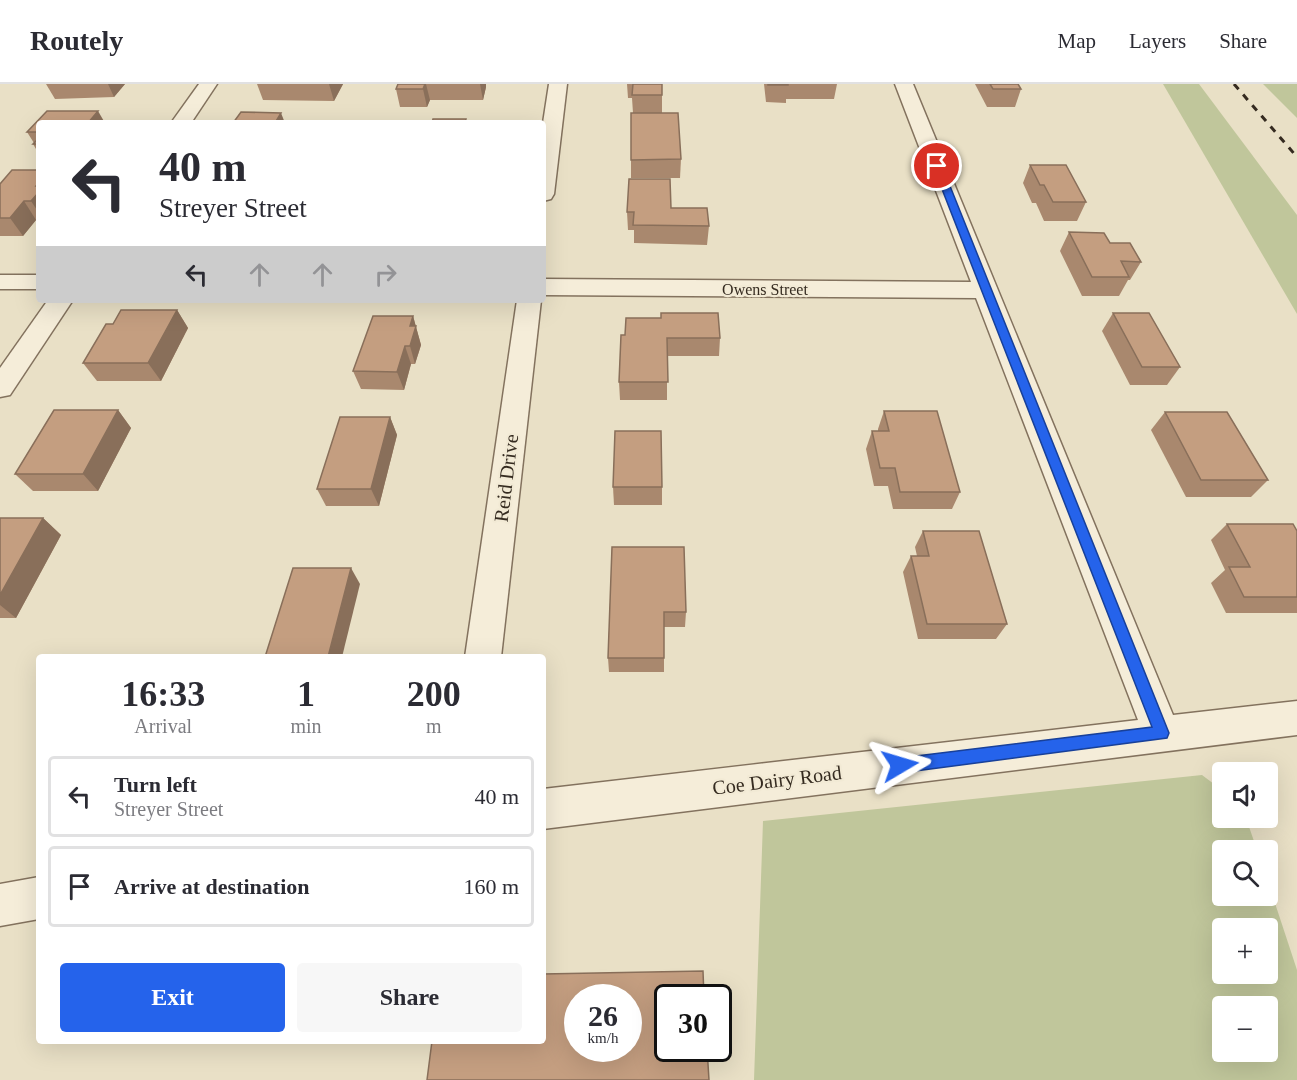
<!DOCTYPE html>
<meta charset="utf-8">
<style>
:root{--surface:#fff;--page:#f7f7f7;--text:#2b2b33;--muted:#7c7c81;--line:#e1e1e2;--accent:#2563eb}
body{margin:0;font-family:Georgia,serif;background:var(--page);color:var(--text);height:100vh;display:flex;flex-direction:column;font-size:22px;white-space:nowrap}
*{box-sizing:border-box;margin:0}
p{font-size:20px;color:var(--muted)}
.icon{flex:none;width:33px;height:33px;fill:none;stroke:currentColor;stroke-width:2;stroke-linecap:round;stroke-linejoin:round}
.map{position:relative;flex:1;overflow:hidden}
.drawer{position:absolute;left:36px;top:570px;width:510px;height:390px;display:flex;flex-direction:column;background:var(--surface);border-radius:6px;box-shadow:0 6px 24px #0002}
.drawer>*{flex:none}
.banner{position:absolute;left:36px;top:36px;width:510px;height:183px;border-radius:6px;box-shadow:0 6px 24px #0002;background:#fff;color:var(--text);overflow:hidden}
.fabs{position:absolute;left:1212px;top:678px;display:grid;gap:12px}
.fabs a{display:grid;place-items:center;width:66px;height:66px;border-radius:6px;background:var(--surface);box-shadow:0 6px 24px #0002;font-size:30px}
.speed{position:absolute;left:564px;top:900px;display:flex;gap:12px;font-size:30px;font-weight:700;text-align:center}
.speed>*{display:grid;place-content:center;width:78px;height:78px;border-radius:50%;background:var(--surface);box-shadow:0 6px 24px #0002;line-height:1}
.speed small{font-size:15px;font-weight:400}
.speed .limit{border:3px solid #111;border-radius:9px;background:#fff;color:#111}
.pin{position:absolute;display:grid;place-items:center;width:51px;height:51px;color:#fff;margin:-26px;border:3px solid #fff;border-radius:50%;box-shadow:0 2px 6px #0007}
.me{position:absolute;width:66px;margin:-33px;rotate:83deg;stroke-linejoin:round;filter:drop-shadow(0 0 4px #0008)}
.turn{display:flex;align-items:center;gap:21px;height:126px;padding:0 24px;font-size:27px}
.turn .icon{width:78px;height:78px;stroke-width:2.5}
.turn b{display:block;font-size:42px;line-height:51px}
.lanes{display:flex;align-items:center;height:57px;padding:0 24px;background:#0003;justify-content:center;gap:30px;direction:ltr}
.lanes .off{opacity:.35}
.eta{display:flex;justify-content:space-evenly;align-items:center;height:102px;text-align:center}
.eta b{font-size:36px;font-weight:700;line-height:42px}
.action{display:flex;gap:12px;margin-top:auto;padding:12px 24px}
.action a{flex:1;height:69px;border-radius:6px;background:var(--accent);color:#fff;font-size:24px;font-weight:700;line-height:69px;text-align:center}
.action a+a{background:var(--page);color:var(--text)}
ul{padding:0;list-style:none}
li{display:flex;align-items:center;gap:18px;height:81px;margin:0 12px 9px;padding:0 12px;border:3px solid var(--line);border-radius:6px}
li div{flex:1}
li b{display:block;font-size:22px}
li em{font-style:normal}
header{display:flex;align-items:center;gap:36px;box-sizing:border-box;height:84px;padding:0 30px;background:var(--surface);border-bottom:2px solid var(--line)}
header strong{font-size:28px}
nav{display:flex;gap:33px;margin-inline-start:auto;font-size:21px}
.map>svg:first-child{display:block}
</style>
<header>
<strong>Routely</strong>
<nav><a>Map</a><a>Layers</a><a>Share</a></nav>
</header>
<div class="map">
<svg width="1297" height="996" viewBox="0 0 1297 996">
<rect width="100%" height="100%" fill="#e9e0c6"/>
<!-- green -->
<g fill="#c0c69b" fill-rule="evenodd">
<path d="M 1163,0 L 1199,0 L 1297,131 L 1297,230 Z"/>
<path d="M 1263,0 L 1297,0 L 1297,34 Z"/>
<path d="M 1202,691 L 1222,706 L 1222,734 L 1246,734 L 1257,766 L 1222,766 L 1222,812 L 1268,812 L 1268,798 L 1297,886 L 1297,996 L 754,996 L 763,737 ZM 1222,844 L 1268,844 L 1268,890 L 1222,890 ZM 1222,922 L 1268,922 L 1268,968 L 1222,968 Z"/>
</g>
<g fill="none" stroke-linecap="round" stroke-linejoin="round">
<defs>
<g id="minor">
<path d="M 199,0 L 217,0 L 191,39 L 171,39 Z"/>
<path d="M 549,0 L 567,0 L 554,110 L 551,115 L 543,117 L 543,39 Z"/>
<path d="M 895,0 L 913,0 L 1173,631 L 1297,617 L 1297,651 L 543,745 L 543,705 L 1138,636 L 976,214 L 543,211 L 543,195 L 971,198 Z"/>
<rect x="0" y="191" width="39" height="14"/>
<path d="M 48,216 L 73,216 L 10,311 L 0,313 L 0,284 Z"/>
<path d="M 517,216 L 541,216 L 501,573 L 465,573 Z"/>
<path d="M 39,793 L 39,835 L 0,842 L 0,800 Z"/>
</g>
</defs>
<!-- minor casing -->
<use href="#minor" stroke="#83725e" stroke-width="3"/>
<!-- minor -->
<use href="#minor" fill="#f5edd9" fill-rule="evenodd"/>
<!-- rail -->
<path stroke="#352b20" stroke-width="3" stroke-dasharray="7 7" stroke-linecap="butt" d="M 1234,0 L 1297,73"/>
</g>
<!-- wall -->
<g fill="#a9886e">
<path d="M 46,0 L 125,0 L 114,13 L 55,15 Z"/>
<path d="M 257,0 L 343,0 L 334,17 L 263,16 Z"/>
<path d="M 398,0 L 486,0 L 486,3 L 483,16 L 430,16 L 427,23 L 400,23 L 396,5 Z"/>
<path d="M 627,0 L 662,0 L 662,29 L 633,29 L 632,14 L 628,14 Z"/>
<path d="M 764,0 L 837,0 L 834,15 L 786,15 L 786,19 L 766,18 Z"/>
<path d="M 975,0 L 1018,0 L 1021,5 L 1015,23 L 987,23 Z"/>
<path d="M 39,39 L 39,70 L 33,60 L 34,59 L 27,48 Z"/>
<path d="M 681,75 L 680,94 L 631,94 L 631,76 Z"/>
<path d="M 1030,81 L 1086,118 L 1077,137 L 1044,137 L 1036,119 L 1032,119 L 1023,99 Z"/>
<path d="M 39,86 L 39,136 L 36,136 L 23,152 L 0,152 L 0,100 Z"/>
<path d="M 671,124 L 709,142 L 707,161 L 634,159 L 634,146 L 628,146 L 627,128 Z"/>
<path d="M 1069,148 L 1110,159 L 1141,178 L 1130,196 L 1128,196 L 1119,212 L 1082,212 L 1060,167 Z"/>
<path d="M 177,226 L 188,244 L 161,297 L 97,297 L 83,279 L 113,240 Z"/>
<path d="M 1113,229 L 1180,283 L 1167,301 L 1130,301 L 1102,247 Z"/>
<path d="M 413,232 L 421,261 L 415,280 L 411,280 L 404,306 L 361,305 L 353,287 Z"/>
<path d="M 621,251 L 720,254 L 719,272 L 667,272 L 667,316 L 620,316 L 619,298 Z"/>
<path d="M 118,326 L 131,344 L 98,407 L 33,407 L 15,390 Z"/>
<path d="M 884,327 L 960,408 L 952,425 L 893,425 L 888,402 L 874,402 L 866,365 L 872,347 L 878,347 L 878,345 Z"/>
<path d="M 1165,328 L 1268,396 L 1251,413 L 1186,413 L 1151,346 Z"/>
<path d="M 390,333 L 397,351 L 379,422 L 326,422 L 317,405 Z"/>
<path d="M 613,403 L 662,403 L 662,421 L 614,421 Z"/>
<path d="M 0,434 L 43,434 L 61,451 L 16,534 L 0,534 Z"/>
<path d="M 1227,440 L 1297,447 L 1297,529 L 1226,529 L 1211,499 L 1225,486 L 1211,456 Z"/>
<path d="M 923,447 L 1007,540 L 996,555 L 918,555 L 903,488 L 911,472 L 917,472 L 915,463 Z"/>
<path d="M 612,463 L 686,528 L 685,543 L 664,543 L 664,588 L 609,588 L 608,574 Z"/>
</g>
<!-- shaded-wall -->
<g fill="#896f5a">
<path d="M 108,0 L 125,0 L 114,13 Z"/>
<path d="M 329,0 L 343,0 L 334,17 Z"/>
<path d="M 425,0 L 426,0 L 430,16 L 427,23 L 423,5 Z"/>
<path d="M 480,0 L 486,0 L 486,3 L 483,16 Z"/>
<path d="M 98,27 L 105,39 L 88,39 Z"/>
<path d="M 281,29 L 285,39 L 275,39 Z"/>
<path d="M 39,108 L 39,129 L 31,117 Z"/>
<path d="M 24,117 L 36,136 L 23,152 L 10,134 Z"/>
<path d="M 177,226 L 188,244 L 161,297 L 148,279 Z"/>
<path d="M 413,232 L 421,261 L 415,280 L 410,262 L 410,242 Z"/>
<path d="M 405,262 L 411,280 L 404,306 L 397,288 Z"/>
<path d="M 118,326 L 131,344 L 98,407 L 83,390 Z"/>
<path d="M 390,333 L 397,351 L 379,422 L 371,405 Z"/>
<path d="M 43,434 L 61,451 L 16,534 L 0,521 L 0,511 Z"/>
<path d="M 351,484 L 360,500 L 342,573 L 328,573 Z"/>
</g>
<!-- building -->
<g fill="#c49e80" stroke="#896f5a" stroke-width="1.5" fill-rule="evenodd">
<path d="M 398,0 L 425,0 L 423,5 L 396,5 Z"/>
<path d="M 633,0 L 662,0 L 662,11 L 632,11 Z"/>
<rect x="768" y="0" width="20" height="1"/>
<path d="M 990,0 L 1018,0 L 1021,5 L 993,5 Z"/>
<path d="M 47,27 L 98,27 L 88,39 L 39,39 L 39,48 L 27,48 Z"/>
<path d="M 241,28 L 281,29 L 275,39 L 233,39 Z"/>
<path d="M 631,29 L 678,29 L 681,75 L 631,76 Z"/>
<path d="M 433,35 L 466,35 L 465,39 L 432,39 Z"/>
<path d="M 39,54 L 39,60 L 33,60 Z"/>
<path d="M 1030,81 L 1066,81 L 1086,118 L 1053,118 L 1044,101 L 1040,101 Z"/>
<path d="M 12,86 L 39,86 L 39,98 L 36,102 L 39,102 L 39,108 L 31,117 L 24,117 L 10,134 L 0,134 L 0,100 Z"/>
<path d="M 629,95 L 670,95 L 671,124 L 707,124 L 709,142 L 633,141 L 634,128 L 627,128 Z"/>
<path d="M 1069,148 L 1104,149 L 1110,159 L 1130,159 L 1141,178 L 1121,177 L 1129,193 L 1092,193 Z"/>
<path d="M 121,226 L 177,226 L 148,279 L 83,279 L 106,240 L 113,240 Z"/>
<path d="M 661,229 L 718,229 L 720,254 L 667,254 L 668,298 L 619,298 L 621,251 L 625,251 L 626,234 L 661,234 Z"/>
<path d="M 1113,229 L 1149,229 L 1180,283 L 1142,283 Z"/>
<path d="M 373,232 L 413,232 L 410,242 L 416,242 L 410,262 L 405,262 L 397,288 L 353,287 Z"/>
<path d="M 54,326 L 118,326 L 83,390 L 15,390 Z"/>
<path d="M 884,327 L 937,327 L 960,408 L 900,408 L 895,384 L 880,384 L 872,347 L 889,347 Z"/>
<path d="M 1165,328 L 1227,328 L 1268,396 L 1201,396 Z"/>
<path d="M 340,333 L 390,333 L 371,405 L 317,405 Z"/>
<path d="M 615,347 L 661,347 L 662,403 L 613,403 Z"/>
<path d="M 0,434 L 43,434 L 0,511 Z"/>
<path d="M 1227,440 L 1293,440 L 1297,447 L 1297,513 L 1244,513 L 1229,483 L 1250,483 Z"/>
<path d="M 923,447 L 979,447 L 1007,540 L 927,540 L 911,472 L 929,472 Z"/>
<path d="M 612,463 L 684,463 L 686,528 L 664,528 L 664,574 L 608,574 Z"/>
<path d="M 293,484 L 351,484 L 328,573 L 265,573 Z"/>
<path d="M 703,887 L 704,914 L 668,914 L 668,964 L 707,964 L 709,996 L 427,996 L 432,957 L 543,957 L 543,890 ZM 578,914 L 628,914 L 628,964 L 578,964 Z"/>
</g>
<!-- route -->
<path fill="#2563eb" stroke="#184099" stroke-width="1.5" d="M 937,80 L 942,82 L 1169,649 L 1167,654 L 900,689 L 894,687 L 892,681 L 894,676 L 900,674 L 1152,643 L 933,82 Z"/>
<g text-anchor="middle" stroke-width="4.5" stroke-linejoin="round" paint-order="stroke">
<!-- far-street labels -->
<g font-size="16" fill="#352b20" stroke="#f2ead5">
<text x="765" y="211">Owens Street</text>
</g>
<!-- street labels -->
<g font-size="20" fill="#352b20" stroke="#f2ead5">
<text transform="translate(506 394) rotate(-83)" y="7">Reid Drive</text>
<text transform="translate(777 696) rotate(-7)" y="7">Coe Dairy Road</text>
</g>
</g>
</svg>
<div class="fabs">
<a><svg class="icon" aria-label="sound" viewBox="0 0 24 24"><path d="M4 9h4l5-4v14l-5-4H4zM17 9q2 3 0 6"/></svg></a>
<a><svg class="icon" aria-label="search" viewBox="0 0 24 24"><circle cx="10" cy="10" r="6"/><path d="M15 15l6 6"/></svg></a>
<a>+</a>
<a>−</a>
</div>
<div class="speed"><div>26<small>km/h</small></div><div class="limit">30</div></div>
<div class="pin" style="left:937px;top:82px;background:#d93025"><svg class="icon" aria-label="arrive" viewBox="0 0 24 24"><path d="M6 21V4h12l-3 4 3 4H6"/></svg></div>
<svg class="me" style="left:900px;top:681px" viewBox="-20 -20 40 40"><path d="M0-17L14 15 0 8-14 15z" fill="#2563eb" stroke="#fff" stroke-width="4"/></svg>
<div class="banner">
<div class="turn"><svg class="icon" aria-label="left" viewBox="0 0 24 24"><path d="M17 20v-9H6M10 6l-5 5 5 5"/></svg><div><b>40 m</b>Streyer Street</div></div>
<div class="lanes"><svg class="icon" aria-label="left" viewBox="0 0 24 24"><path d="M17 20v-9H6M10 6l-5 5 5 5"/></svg><svg class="icon off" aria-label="ahead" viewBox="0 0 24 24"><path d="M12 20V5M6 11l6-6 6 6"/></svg><svg class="icon off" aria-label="ahead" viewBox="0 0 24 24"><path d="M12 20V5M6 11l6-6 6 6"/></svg><svg class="icon off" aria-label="right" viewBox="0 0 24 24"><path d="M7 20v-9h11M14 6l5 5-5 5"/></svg></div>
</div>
<section class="drawer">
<div class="eta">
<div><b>16:33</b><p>Arrival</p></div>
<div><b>1</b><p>min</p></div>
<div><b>200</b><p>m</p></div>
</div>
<ul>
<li><svg class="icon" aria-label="left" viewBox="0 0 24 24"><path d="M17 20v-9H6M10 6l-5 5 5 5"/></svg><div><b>Turn left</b><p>Streyer Street</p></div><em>40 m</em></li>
<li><svg class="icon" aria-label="arrive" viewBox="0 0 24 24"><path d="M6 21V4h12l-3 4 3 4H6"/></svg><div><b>Arrive at destination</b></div><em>160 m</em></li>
</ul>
<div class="action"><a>Exit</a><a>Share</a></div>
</section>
</div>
